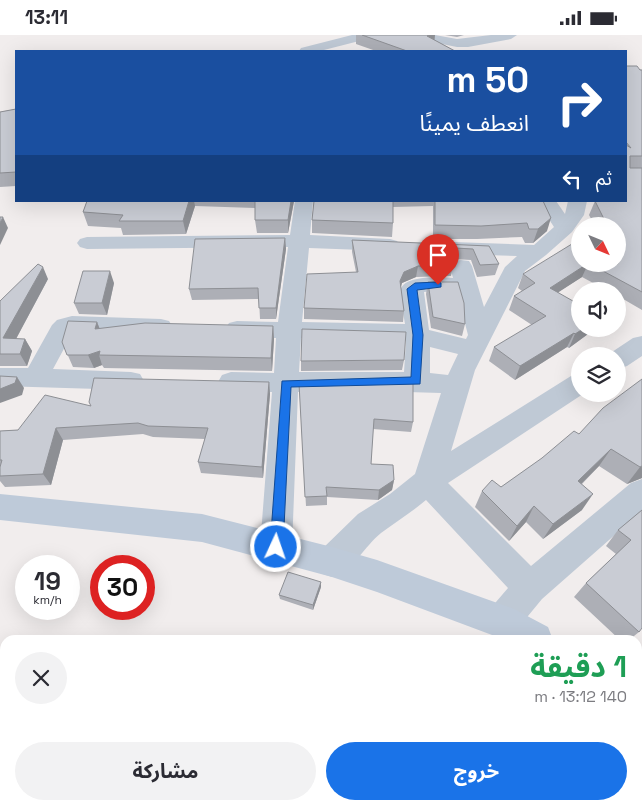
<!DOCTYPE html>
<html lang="ar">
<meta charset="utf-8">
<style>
:root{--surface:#fff;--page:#f2f2f3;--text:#2b2b33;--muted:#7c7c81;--accent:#1a73e8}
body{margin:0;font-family:"Space Grotesk","Noto Sans Arabic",sans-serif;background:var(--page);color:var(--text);direction:rtl;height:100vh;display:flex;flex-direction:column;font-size:19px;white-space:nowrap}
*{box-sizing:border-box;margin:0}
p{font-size:16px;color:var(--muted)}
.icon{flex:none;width:28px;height:28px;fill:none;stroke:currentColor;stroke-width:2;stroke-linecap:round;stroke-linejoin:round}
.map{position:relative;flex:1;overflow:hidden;direction:ltr}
.side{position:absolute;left:0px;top:600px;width:642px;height:175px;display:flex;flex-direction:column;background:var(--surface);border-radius:15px 15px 0 0;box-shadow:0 5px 20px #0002;direction:rtl}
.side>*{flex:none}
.top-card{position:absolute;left:15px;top:15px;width:612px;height:152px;border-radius:0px;box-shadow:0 5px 20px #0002;direction:rtl;background:#1a4fa0;color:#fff;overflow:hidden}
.needle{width:32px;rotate:133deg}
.controls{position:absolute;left:571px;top:182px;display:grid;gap:10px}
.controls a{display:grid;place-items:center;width:55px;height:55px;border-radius:50%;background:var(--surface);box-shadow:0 5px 20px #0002;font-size:25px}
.speed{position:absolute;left:15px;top:520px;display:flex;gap:10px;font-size:25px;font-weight:700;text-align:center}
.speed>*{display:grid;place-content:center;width:65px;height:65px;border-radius:50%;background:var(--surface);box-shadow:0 5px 20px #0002;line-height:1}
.speed small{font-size:12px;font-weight:400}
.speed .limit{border:8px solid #d22;background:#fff;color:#111}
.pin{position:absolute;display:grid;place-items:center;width:42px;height:42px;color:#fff;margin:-51px -21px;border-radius:50% 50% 50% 0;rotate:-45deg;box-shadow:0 0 5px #0007}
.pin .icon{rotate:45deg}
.me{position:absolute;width:55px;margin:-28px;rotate:3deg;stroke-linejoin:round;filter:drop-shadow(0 0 4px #0008)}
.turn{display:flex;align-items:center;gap:18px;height:105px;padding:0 15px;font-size:22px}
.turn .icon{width:65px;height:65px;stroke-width:2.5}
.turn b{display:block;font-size:35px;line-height:42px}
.then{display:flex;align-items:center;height:48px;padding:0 15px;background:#0003;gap:10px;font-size:19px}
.round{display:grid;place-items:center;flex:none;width:52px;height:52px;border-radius:26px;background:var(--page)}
.overview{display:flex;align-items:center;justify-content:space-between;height:85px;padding:0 15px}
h1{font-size:30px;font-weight:700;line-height:38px;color:#1e9e55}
.button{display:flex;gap:10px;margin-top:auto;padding:10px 15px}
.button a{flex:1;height:58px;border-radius:30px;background:var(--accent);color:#fff;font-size:20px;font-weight:700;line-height:58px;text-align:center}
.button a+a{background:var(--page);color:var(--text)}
.status{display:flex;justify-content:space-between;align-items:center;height:35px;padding:0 25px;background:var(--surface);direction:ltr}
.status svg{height:14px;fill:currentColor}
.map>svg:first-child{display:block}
</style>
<div class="status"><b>13:11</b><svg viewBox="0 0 49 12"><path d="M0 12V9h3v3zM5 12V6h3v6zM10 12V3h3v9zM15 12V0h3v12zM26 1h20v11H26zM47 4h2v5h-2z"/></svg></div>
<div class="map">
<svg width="642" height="775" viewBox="0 0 642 775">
<rect width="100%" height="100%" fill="#f1eded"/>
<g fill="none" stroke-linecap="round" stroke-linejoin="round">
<!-- street -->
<g fill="#bfc9d5" fill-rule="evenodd">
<path d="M 352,0 L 373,0 L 371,3 L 320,16 L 299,16 L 301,13 Z"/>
<path d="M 410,0 L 435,0 L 457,4 L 491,0 L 517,0 L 511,4 L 468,12 L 457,12 L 412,3 Z"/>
<path d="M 295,166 L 313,166 L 310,200 L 390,204 L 397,206 L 400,210 L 397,214 L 390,216 L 309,213 L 302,287 L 405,289 C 404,281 399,261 401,254 C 405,240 442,242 453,243 L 450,231 L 453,226 L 461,225 L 469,226 L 472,231 L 484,272 L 505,232 L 517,221 L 453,219 L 446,217 L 443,213 L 446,209 L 453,207 L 534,210 L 554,192 L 537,166 L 556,166 L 565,179 L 568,166 L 587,166 L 584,180 L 572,197 L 546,220 L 525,236 L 475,335 L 451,416 L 571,341 L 580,338 L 580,359 L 583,359 L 448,448 L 531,531 L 631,448 L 642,444 L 642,476 L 542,564 L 514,598 L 502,604 L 490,598 L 484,586 L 490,574 L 508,553 L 426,465 C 412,477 396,487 381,498 C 364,512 354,534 332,542 L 320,538 L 316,527 L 320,516 L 358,479 L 390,459 L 415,439 L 441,358 L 373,356 L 298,357 L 292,512 L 287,522 L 276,527 L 265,522 L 260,512 L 272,357 L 231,357 L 222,354 L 218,347 L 222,340 L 231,337 L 274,338 L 276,303 L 237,302 L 229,300 L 225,294 L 229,288 L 237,286 L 278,287 L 288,212 L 87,214 L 80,212 L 77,208 L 80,204 L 87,202 L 290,200 ZM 437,256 L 457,257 L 468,300 L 466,304 L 429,295 L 424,257 ZM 301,303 L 406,306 L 404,337 L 299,337 ZM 430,312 L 458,319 L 448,340 L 430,338 Z"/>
<path d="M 72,281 L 161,284 L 169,286 L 173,292 L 169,298 L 161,300 L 73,297 L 53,334 L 131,337 L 140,339 L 144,346 L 140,353 L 131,355 L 0,351 L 0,333 L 28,333 L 52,290 L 57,285 Z"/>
<path d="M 642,301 L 642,321 L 627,331 L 618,334 L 618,321 L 608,321 L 609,319 L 633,303 Z"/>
</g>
<!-- secondary -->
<g fill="#becad9" fill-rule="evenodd">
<path d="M 0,459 L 202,479 L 332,512 L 377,525 L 514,574 L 548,592 L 553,605 L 501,605 L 492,600 L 377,557 L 332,542 L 202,507 L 0,485 Z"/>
<path d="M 638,643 L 642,645 L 642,683 L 638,681 Z"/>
</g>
</g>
<!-- wall -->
<g fill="#adafb6">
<path d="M 356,0 L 435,0 L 434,5 L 455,16 L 376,16 L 356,9 Z"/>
<path d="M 445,0 L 464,0 L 457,2 Z"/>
<path d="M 626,31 L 642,35 L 642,275 L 618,261 L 618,256 L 608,256 L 582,242 L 558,257 L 579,276 L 580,294 L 590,294 L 588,299 L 569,313 L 567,312 L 515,345 L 489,326 L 494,312 L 532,290 L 509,275 L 514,261 L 522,256 L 518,253 L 523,239 L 580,229 L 618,229 L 618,191 L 595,191 L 589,180 L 595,166 L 626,166 Z"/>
<path d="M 16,74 L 16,151 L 0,152 L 0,77 Z"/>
<path d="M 87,166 L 294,166 L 288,198 L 257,198 L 255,185 L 255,173 L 195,171 L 186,199 L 123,200 L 121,193 L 88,191 L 83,177 Z"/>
<path d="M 314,166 L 543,166 L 547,196 L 533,208 L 525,208 L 522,202 L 477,204 L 433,204 L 433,171 L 393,172 L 393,188 L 392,202 L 312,198 L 312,185 Z"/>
<path d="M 285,203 L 286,214 L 276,284 L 260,284 L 259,264 L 192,265 L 189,254 Z"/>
<path d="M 352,205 L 489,211 L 499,229 L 495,240 L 477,242 L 471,225 L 453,224 L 452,226 L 453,230 L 451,241 L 416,242 L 402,248 L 401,252 L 404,276 L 403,287 L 304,284 L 304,273 L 356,237 L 352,217 Z"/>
<path d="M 48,244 L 16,304 L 25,304 L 32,316 L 27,331 L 0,331 L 0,266 Z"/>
<path d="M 428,247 L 465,289 L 462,301 L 431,293 L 426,259 Z"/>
<path d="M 114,248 L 107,280 L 79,279 L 74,268 Z"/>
<path d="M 97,287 L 100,294 L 273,291 L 274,304 L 272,336 L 104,333 L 102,330 L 94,333 L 73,332 L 62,307 Z"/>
<path d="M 404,325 L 402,335 L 301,336 L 301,326 Z"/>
<path d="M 642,344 L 642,443 L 627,449 L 599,431 L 582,449 L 582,475 L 543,504 L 526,487 L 509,506 L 475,472 L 482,456 L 501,452 L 579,399 Z"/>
<path d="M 269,347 L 270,359 L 263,443 L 201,438 L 198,427 L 205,404 L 153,402 L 143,399 L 63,405 L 51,450 L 5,452 L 0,446 L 0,396 L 18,395 L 91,371 Z"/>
<path d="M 299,348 L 413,387 L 411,397 L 373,394 L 371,429 L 394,445 L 392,455 L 378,465 L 327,462 L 327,470 L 306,471 Z"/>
<path d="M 642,475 L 639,597 L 629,605 L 620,605 L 574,562 L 586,548 L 616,519 L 606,511 L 618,495 Z"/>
<path d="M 321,552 L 313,575 L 280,564 L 279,560 Z"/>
</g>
<!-- shaded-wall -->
<g fill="#8d8f94">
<path d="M 429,0 L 435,0 L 434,9 L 427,1 Z"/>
<path d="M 189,166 L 194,166 L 195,171 L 186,199 L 183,186 Z"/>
<path d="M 291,166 L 294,166 L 288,198 L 288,185 Z"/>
<path d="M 3,182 L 8,193 L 0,210 L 0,188 Z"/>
<path d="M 551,183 L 547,196 L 533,208 L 538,194 Z"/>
<path d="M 285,203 L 286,214 L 276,284 L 276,273 Z"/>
<path d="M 455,213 L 453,224 L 449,230 L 450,220 Z"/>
<path d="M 587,229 L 588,229 L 582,242 L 545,266 L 550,253 Z"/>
<path d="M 418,231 L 416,242 L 402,248 L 399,257 L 400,246 L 404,237 Z"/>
<path d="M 43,232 L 48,244 L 10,315 L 3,303 Z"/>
<path d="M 110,236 L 114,248 L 107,280 L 102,268 Z"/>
<path d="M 97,287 L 102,300 L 95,294 Z"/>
<path d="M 273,291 L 274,304 L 272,336 L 271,323 Z"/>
<path d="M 583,294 L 590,294 L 588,299 L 569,313 L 575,299 Z"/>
<path d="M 574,298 L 567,312 L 515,345 L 520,331 Z"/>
<path d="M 25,304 L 32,316 L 27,331 L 20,319 Z"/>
<path d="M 100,316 L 99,320 L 102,330 L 94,333 L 88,320 Z"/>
<path d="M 17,342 L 24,353 L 22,360 L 0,368 L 0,354 Z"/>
<path d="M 269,347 L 270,359 L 263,443 L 262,432 Z"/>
<path d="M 56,393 L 63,405 L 51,450 L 43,439 Z"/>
<path d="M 611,414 L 599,431 L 568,462 L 578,446 Z"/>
<path d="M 642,431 L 642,443 L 627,449 L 640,432 Z"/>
<path d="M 394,445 L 392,455 L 378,465 L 379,455 Z"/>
<path d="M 593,459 L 582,475 L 543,504 L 553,489 Z"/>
<path d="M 534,471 L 526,487 L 509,506 L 517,491 Z"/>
<path d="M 321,547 L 321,552 L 313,575 L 313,570 Z"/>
</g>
<!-- building -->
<g fill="#c9ccd4" stroke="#8d8f94">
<path d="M 362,0 L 429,0 L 427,1 L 455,16 L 407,16 Z"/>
<path d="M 626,31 L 637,31 L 640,35 L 642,35 L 642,121 L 630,121 L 630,133 L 642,133 L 642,257 L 590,229 L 618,229 L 618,191 L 602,191 L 606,188 L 595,166 L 626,166 L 626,110 L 631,113 L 626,107 Z"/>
<path d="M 16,74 L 16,137 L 0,138 L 0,77 Z"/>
<path d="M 87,166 L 189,166 L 183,186 L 119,186 L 123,180 L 83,177 Z"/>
<path d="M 255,166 L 291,166 L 288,185 L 255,185 Z"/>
<path d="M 314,166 L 393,166 L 393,188 L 312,185 Z"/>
<path d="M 435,166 L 543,166 L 551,183 L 538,194 L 529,194 L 527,188 L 481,191 L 435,190 Z"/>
<path d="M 0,182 L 3,182 L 0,188 Z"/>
<path d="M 285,203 L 276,273 L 259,273 L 258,253 L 189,254 L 195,204 Z"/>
<path d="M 580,204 L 580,229 L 587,229 L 550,253 L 580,270 L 580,272 L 576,275 L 580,277 L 580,294 L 583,294 L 575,299 L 574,298 L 520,331 L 494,312 L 546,281 L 514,261 L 535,248 L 523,239 Z"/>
<path d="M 352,205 L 489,211 L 499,229 L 480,230 L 473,214 L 455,213 L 450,220 L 453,230 L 418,231 L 404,237 L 400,246 L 404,276 L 304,273 L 307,239 L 358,237 Z"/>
<path d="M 38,229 L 43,232 L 3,303 L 25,304 L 20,319 L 0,319 L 0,266 Z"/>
<path d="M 83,236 L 110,236 L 102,268 L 74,268 Z"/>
<path d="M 428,247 L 458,247 L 464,268 L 465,289 L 433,282 Z"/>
<path d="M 68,286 L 97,287 L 95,294 L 145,288 L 273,291 L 271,323 L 99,320 L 100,316 L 88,320 L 67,320 L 62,307 Z"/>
<path d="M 302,294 L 406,297 L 404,325 L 301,326 Z"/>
<path d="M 0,341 L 17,342 L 15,348 L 0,354 Z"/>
<path d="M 94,343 L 269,347 L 262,432 L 198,427 L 208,393 L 148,391 L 138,388 L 56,393 L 43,439 L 0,441 L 0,432 L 2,425 L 0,425 L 0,396 L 18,395 L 45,360 L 91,371 L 89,367 Z"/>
<path d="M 642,344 L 642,431 L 640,432 L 611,414 L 578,446 L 593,459 L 553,489 L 534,471 L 517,491 L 482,456 L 492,445 L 501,452 L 542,423 L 574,396 L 579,399 L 603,373 Z"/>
<path d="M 413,346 L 413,387 L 374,384 L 371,429 L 393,430 L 394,445 L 379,455 L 326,452 L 327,461 L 305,462 L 299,348 Z"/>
<path d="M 642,475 L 642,593 L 639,597 L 586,548 L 631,505 L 618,495 Z"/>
<path d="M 288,537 L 321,547 L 313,570 L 279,560 Z"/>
</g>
<!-- route -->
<path fill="#1a73e8" stroke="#114b97" d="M 438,247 L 441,248 L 441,252 L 417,255 L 423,300 L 420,349 L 291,352 L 283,512 L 281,517 L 276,518 L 272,517 L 270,512 L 282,346 L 411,342 L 413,300 L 407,254 L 415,248 Z"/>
</svg>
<div class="controls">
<a><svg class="needle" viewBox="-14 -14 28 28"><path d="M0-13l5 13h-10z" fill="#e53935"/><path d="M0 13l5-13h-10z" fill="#7c7c81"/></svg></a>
<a><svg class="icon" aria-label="sound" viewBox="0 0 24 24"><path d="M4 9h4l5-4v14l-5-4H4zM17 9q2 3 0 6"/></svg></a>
<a><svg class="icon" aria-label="layers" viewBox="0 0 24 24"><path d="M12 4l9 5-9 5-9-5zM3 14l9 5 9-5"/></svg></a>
</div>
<div class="speed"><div>19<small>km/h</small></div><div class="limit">30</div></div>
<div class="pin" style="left:438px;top:250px;background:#d93025"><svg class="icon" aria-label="arrive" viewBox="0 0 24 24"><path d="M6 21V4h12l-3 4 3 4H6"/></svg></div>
<svg class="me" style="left:276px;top:512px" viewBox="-20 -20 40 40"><circle r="17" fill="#1a73e8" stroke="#fff" stroke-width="3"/><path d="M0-11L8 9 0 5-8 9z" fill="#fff"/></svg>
<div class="top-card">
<div class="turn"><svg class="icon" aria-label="right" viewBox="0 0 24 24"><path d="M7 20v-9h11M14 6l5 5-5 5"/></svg><div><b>50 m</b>انعطف يمينًا</div></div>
<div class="then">ثم<svg class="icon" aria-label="left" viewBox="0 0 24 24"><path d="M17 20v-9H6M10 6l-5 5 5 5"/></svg></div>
</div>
<section class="side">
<div class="overview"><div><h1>1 دقيقة</h1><p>140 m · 13:12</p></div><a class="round"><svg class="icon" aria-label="close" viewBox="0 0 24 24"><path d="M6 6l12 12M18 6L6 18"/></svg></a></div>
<div class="button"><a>خروج</a><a>مشاركة</a></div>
</section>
</div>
